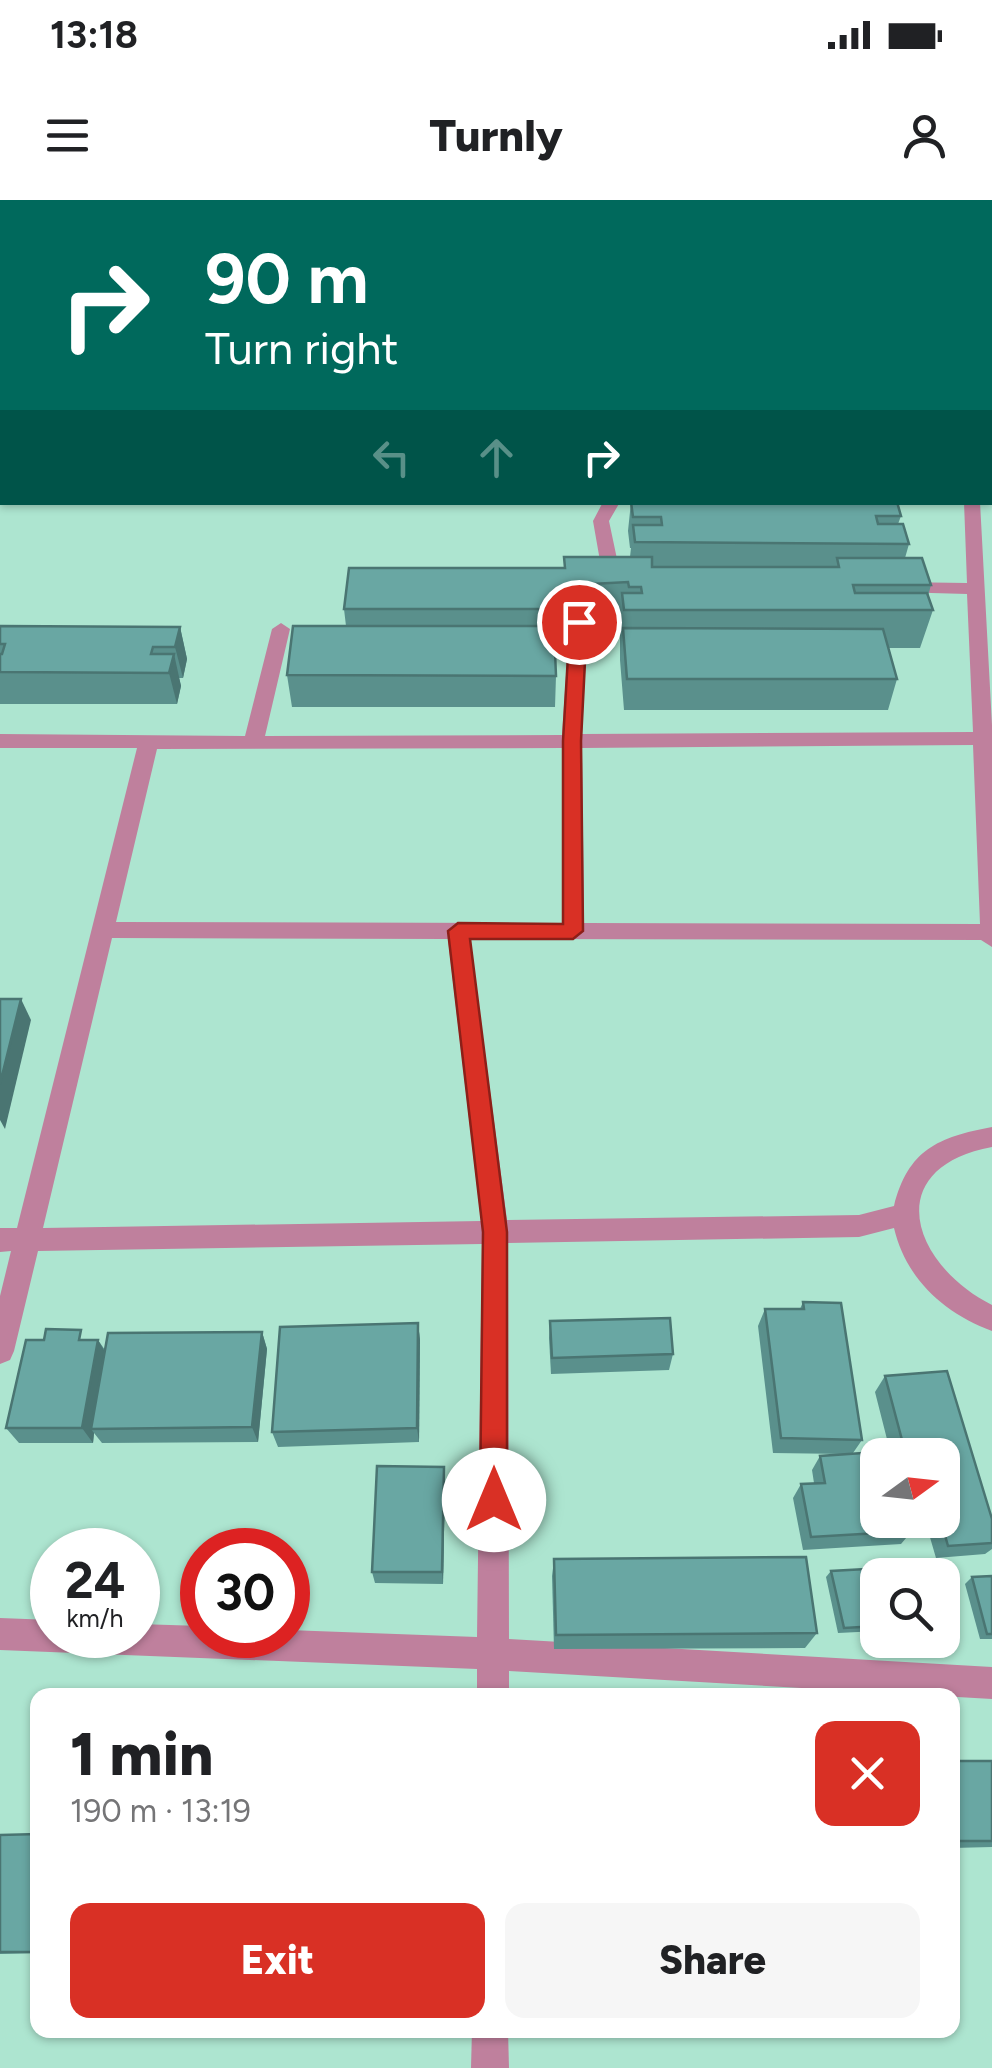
<!DOCTYPE html>
<meta charset="utf-8">
<style>
:root{--surface:#fff;--page:#f6f6f6;--text:#202124;--muted:#757577;--accent:#d93025}
body{margin:0;font-family:Figtree,sans-serif;background:var(--page);color:var(--text);height:100vh;display:flex;flex-direction:column;font-size:38px;white-space:nowrap}
*{box-sizing:border-box;margin:0}
p{font-size:32px;color:var(--muted)}
.icon{flex:none;width:55px;height:55px;fill:none;stroke:currentColor;stroke-width:2;stroke-linecap:round;stroke-linejoin:round}
.map{position:relative;flex:1;overflow:hidden}
.drawer{position:absolute;left:30px;top:1488px;width:930px;height:350px;display:flex;flex-direction:column;background:var(--surface);border-radius:20px;box-shadow:0 2px 8px #0004}
.drawer>*{flex:none}
.top-card{position:absolute;left:0px;top:0px;width:992px;height:305px;box-shadow:0 2px 8px #0004;background:#00695c;color:#fff;overflow:hidden}
.needle{width:65px;rotate:75deg}
.tools{position:absolute;left:860px;top:1238px;display:grid;gap:20px}
.tools a{display:grid;place-items:center;width:100px;height:100px;border-radius:20px;background:var(--surface);box-shadow:0 2px 8px #0004;font-size:50px}
.speed{position:absolute;left:30px;top:1328px;display:flex;gap:20px;font-size:50px;font-weight:700;text-align:center}
.speed>*{display:grid;place-content:center;width:130px;height:130px;border-radius:50%;background:var(--surface);box-shadow:0 2px 8px #0004;line-height:1}
.speed small{font-size:25px;font-weight:400}
.speed .limit{border:15px solid #d22;background:#fff;color:#111}
.pin{position:absolute;display:grid;place-items:center;width:85px;height:85px;color:#fff;margin:-42px;border:5px solid #fff;border-radius:50%;box-shadow:0 2px 10px #0007}
.me{position:absolute;width:110px;margin:-55px;rotate:0deg;stroke-linejoin:round;filter:drop-shadow(0 0 8px #0008)}
.turn{display:flex;align-items:center;gap:35px;height:210px;padding:0 40px;font-size:45px}
.turn .icon{width:130px;height:130px;stroke-width:2.5}
.turn b{display:block;font-size:70px;line-height:85px}
.lanes{display:flex;align-items:center;height:95px;padding:0 40px;background:#0003;justify-content:center;gap:50px;direction:ltr}
.lanes .off{opacity:.35}
.round{display:grid;place-items:center;flex:none;width:105px;height:105px;border-radius:20px;background:var(--page)}
.overview{display:flex;align-items:center;justify-content:space-between;height:170px;padding:0 40px}
h1{font-size:60px;font-weight:800;line-height:75px}
.action{display:flex;gap:20px;margin-top:auto;padding:20px 40px}
.action a{flex:1;height:115px;border-radius:20px;background:var(--accent);color:#fff;font-size:40px;font-weight:800;line-height:115px;text-align:center}
.action a+a{background:var(--page);color:var(--text)}
.status{display:flex;justify-content:space-between;align-items:center;height:70px;padding:0 50px;background:var(--surface);direction:ltr}
.status svg{height:28px;fill:currentColor}
header{display:flex;justify-content:space-between;align-items:center;height:130px;padding:0 40px;background:var(--surface);font-size:45px;font-weight:800}
.map>svg:first-child{display:block}
</style>
<div class="status"><b>13:18</b><svg viewBox="0 0 49 12"><path d="M0 12V9h3v3zM5 12V6h3v6zM10 12V3h3v9zM15 12V0h3v12zM26 1h20v11H26zM47 4h2v5h-2z"/></svg></div>
<header><svg class="icon" aria-label="menu" viewBox="0 0 24 24"><path d="M4 6h16M4 12h16M4 18h16"/></svg>Turnly<svg class="icon" aria-label="person" viewBox="0 0 24 24"><circle cx="12" cy="8" r="4"/><path d="M4 21q1-7 8-7t8 7"/></svg></header>
<div class="map">
<svg width="992" height="1868" viewBox="0 0 992 1868">
<rect width="100%" height="100%" fill="#ade5d0"/>
<g fill="none" stroke-linecap="round" stroke-linejoin="round">
<!-- street -->
<g fill="#bf809d" fill-rule="evenodd">
<path d="M 718,0 L 731,0 L 732,2 L 719,2 Z"/>
<path d="M 939,0 L 956,0 L 957,2 L 938,2 Z"/>
<rect x="990" y="73" width="2" height="8"/>
<rect x="990" y="193" width="2" height="10"/>
<path d="M 603,302 L 620,302 L 609,321 L 621,378 L 612,383 L 603,378 L 593,321 Z"/>
<path d="M 964,302 L 980,302 L 992,525 L 992,747 L 981,740 L 470,739 L 507,1020 L 859,1015 L 894,1006 C 908,950 938,937 992,927 L 992,947 C 880,968 911,1064 992,1105 L 992,1131 C 944,1113 906,1079 894,1028 L 859,1037 L 508,1043 L 509,1439 L 992,1467 L 992,1499 L 509,1471 L 509,1495 L 477,1495 L 477,1469 L 0,1450 L 0,1418 L 52,1420 L 52,1435 L 138,1435 L 138,1424 L 202,1426 L 202,1435 L 288,1435 L 288,1430 L 477,1437 L 482,1044 L 38,1051 L 14,1151 L 10,1160 L 0,1164 L 0,1096 L 11,1051 L 0,1052 L 0,1028 L 17,1028 L 137,548 L 0,548 L 0,534 L 245,536 L 272,429 L 281,423 L 290,429 L 265,536 L 562,535 L 570,415 L 579,410 L 588,415 L 582,534 L 973,532 L 967,394 L 896,392 L 887,387 L 896,382 L 967,383 ZM 973,545 L 980,724 L 584,723 L 582,548 ZM 562,548 L 562,723 L 116,722 L 157,549 ZM 112,738 L 448,739 L 481,1021 L 43,1028 Z"/>
<path d="M 472,1830 L 508,1830 L 509,1868 L 471,1868 Z"/>
</g>
</g>
<!-- wall -->
<g fill="#5a908c" fill-rule="evenodd">
<path d="M 26,0 L 248,0 L 248,2 L 27,2 Z"/>
<path d="M 631,302 L 900,302 L 898,307 L 901,316 L 898,324 L 909,344 L 905,358 L 931,385 L 928,396 L 933,410 L 920,448 L 889,448 L 897,479 L 888,510 L 624,510 L 620,460 L 620,421 L 592,423 L 590,447 L 555,447 L 556,476 L 555,507 L 292,507 L 287,475 L 346,426 L 344,409 L 564,368 L 564,357 L 630,357 L 631,348 L 630,348 L 628,331 Z"/>
<path d="M 0,426 L 180,427 L 187,459 L 183,478 L 179,478 L 181,486 L 177,504 L 0,504 Z"/>
<path d="M 803,1102 L 862,1240 L 853,1253 L 890,1251 L 875,1192 L 885,1176 L 992,1319 L 992,1349 L 985,1354 L 936,1358 L 929,1334 L 913,1335 L 912,1331 L 901,1344 L 803,1350 L 793,1298 L 801,1284 L 814,1283 L 812,1270 L 820,1256 L 844,1254 L 773,1253 L 758,1126 L 765,1109 L 800,1109 ZM 878,1255 L 942,1255 L 942,1320 L 878,1320 Z"/>
<path d="M 550,1121 L 673,1154 L 669,1170 L 551,1174 L 549,1138 Z"/>
<path d="M 418,1123 L 420,1140 L 419,1242 L 278,1247 L 272,1232 Z"/>
<path d="M 262,1132 L 267,1149 L 258,1242 L 102,1243 L 94,1233 L 93,1243 L 19,1243 L 6,1228 L 87,1140 L 98,1140 L 105,1150 Z"/>
<path d="M 444,1267 L 445,1281 L 443,1384 L 375,1383 L 372,1372 Z"/>
<path d="M 554,1360 L 817,1433 L 805,1448 L 554,1449 L 552,1376 Z"/>
<path d="M 831,1371 L 878,1375 L 878,1431 L 838,1433 L 826,1377 Z"/>
<path d="M 992,1376 L 992,1439 L 980,1439 L 965,1384 L 972,1377 Z"/>
<path d="M 952,1561 L 992,1561 L 992,1647 L 952,1648 Z"/>
<path d="M 38,1634 L 38,1753 L 0,1754 L 0,1635 Z"/>
</g>
<!-- shaded-wall -->
<g fill="#4a7572">
<path d="M 209,0 L 248,0 L 248,2 L 197,2 Z"/>
<path d="M 180,427 L 187,459 L 183,478 L 175,447 Z"/>
<path d="M 174,454 L 181,486 L 177,504 L 169,473 Z"/>
<path d="M 21,799 L 31,820 L 5,929 L 0,920 L 0,884 Z"/>
<path d="M 418,1123 L 420,1140 L 419,1242 L 417,1228 Z"/>
<path d="M 262,1132 L 267,1149 L 258,1242 L 252,1227 Z"/>
<path d="M 98,1140 L 108,1157 L 91,1229 L 94,1233 L 93,1243 L 82,1228 Z"/>
<path d="M 444,1267 L 445,1281 L 443,1384 L 442,1372 Z"/>
</g>
<!-- building -->
<g fill="#69a7a3" stroke="#4a7572" stroke-width="2.5">
<path d="M 43,0 L 209,0 L 197,2 L 45,2 Z"/>
<path d="M 631,302 L 897,302 L 901,316 L 876,316 L 878,324 L 903,324 L 909,344 L 635,342 L 633,325 L 662,325 L 661,317 L 633,317 Z"/>
<path d="M 564,357 L 652,357 L 652,367 L 839,367 L 837,358 L 922,358 L 931,385 L 853,385 L 855,393 L 927,393 L 933,410 L 624,410 L 622,393 L 642,393 L 641,387 L 629,387 L 628,382 L 573,385 L 574,393 L 592,393 L 593,409 L 344,409 L 349,368 L 565,368 Z"/>
<path d="M 0,426 L 180,427 L 175,447 L 153,447 L 151,454 L 174,454 L 169,473 L 0,472 L 0,454 L 2,454 L 5,444 L 0,444 Z"/>
<path d="M 293,426 L 554,426 L 556,476 L 287,475 Z"/>
<path d="M 623,428 L 883,429 L 897,479 L 627,479 Z"/>
<path d="M 0,799 L 21,799 L 0,884 Z"/>
<path d="M 803,1102 L 841,1103 L 862,1240 L 781,1238 L 765,1109 L 804,1109 Z"/>
<path d="M 670,1118 L 673,1154 L 552,1158 L 550,1121 Z"/>
<path d="M 418,1123 L 417,1228 L 272,1232 L 280,1127 Z"/>
<path d="M 46,1129 L 81,1130 L 79,1140 L 98,1140 L 82,1228 L 6,1228 L 26,1140 L 44,1140 Z"/>
<path d="M 262,1132 L 252,1227 L 91,1229 L 108,1133 Z"/>
<path d="M 947,1171 L 992,1319 L 992,1343 L 948,1346 L 941,1321 L 924,1322 L 924,1320 L 942,1320 L 942,1255 L 906,1255 L 885,1176 Z"/>
<path d="M 892,1251 L 893,1255 L 878,1255 L 878,1320 L 909,1320 L 912,1331 L 811,1337 L 801,1284 L 825,1283 L 820,1256 Z"/>
<path d="M 377,1266 L 444,1267 L 442,1372 L 372,1372 Z"/>
<path d="M 806,1357 L 817,1433 L 556,1435 L 554,1359 Z"/>
<path d="M 884,1368 L 886,1375 L 878,1375 L 878,1426 L 844,1428 L 831,1371 Z"/>
<path d="M 992,1376 L 992,1434 L 987,1434 L 972,1377 Z"/>
<rect x="952" y="1561" width="40" height="80"/>
<path d="M 38,1634 L 38,1752 L 0,1752 L 0,1635 Z"/>
</g>
<!-- route -->
<path fill="#d93025" stroke="#8d1f18" stroke-width="2.5" d="M 579,417 L 587,422 L 581,541 L 583,731 L 573,739 L 470,739 L 507,1032 L 507,1300 L 503,1310 L 494,1314 L 484,1310 L 480,1300 L 483,1032 L 448,731 L 458,723 L 563,724 L 563,541 L 570,422 Z"/>
</svg>
<div class="tools">
<a><svg class="needle" viewBox="-14 -14 28 28"><path d="M0-13l5 13h-10z" fill="#e53935"/><path d="M0 13l5-13h-10z" fill="#757577"/></svg></a>
<a><svg class="icon" aria-label="search" viewBox="0 0 24 24"><circle cx="10" cy="10" r="6"/><path d="M15 15l6 6"/></svg></a>
</div>
<div class="speed"><div>24<small>km/h</small></div><div class="limit">30</div></div>
<div class="pin" style="left:579px;top:422px;background:#d93025"><svg class="icon" aria-label="arrive" viewBox="0 0 24 24"><path d="M6 21V4h12l-3 4 3 4H6"/></svg></div>
<svg class="me" style="left:494px;top:1300px" viewBox="-20 -20 40 40"><circle r="19" fill="#fff"/><path d="M0-13L10 11 0 6-10 11z" fill="#d93025"/></svg>
<div class="top-card">
<div class="turn"><svg class="icon" aria-label="right" viewBox="0 0 24 24"><path d="M7 20v-9h11M14 6l5 5-5 5"/></svg><div><b>90 m</b>Turn right</div></div>
<div class="lanes"><svg class="icon off" aria-label="left" viewBox="0 0 24 24"><path d="M17 20v-9H6M10 6l-5 5 5 5"/></svg><svg class="icon off" aria-label="ahead" viewBox="0 0 24 24"><path d="M12 20V5M6 11l6-6 6 6"/></svg><svg class="icon" aria-label="right" viewBox="0 0 24 24"><path d="M7 20v-9h11M14 6l5 5-5 5"/></svg></div>
</div>
<section class="drawer">
<div class="overview"><div><h1>1 min</h1><p>190 m · 13:19</p></div><a class="round" style="background:#d93025;color:#fff"><svg class="icon" aria-label="close" viewBox="0 0 24 24"><path d="M6 6l12 12M18 6L6 18"/></svg></a></div>
<div class="action"><a>Exit</a><a>Share</a></div>
</section>
</div>
